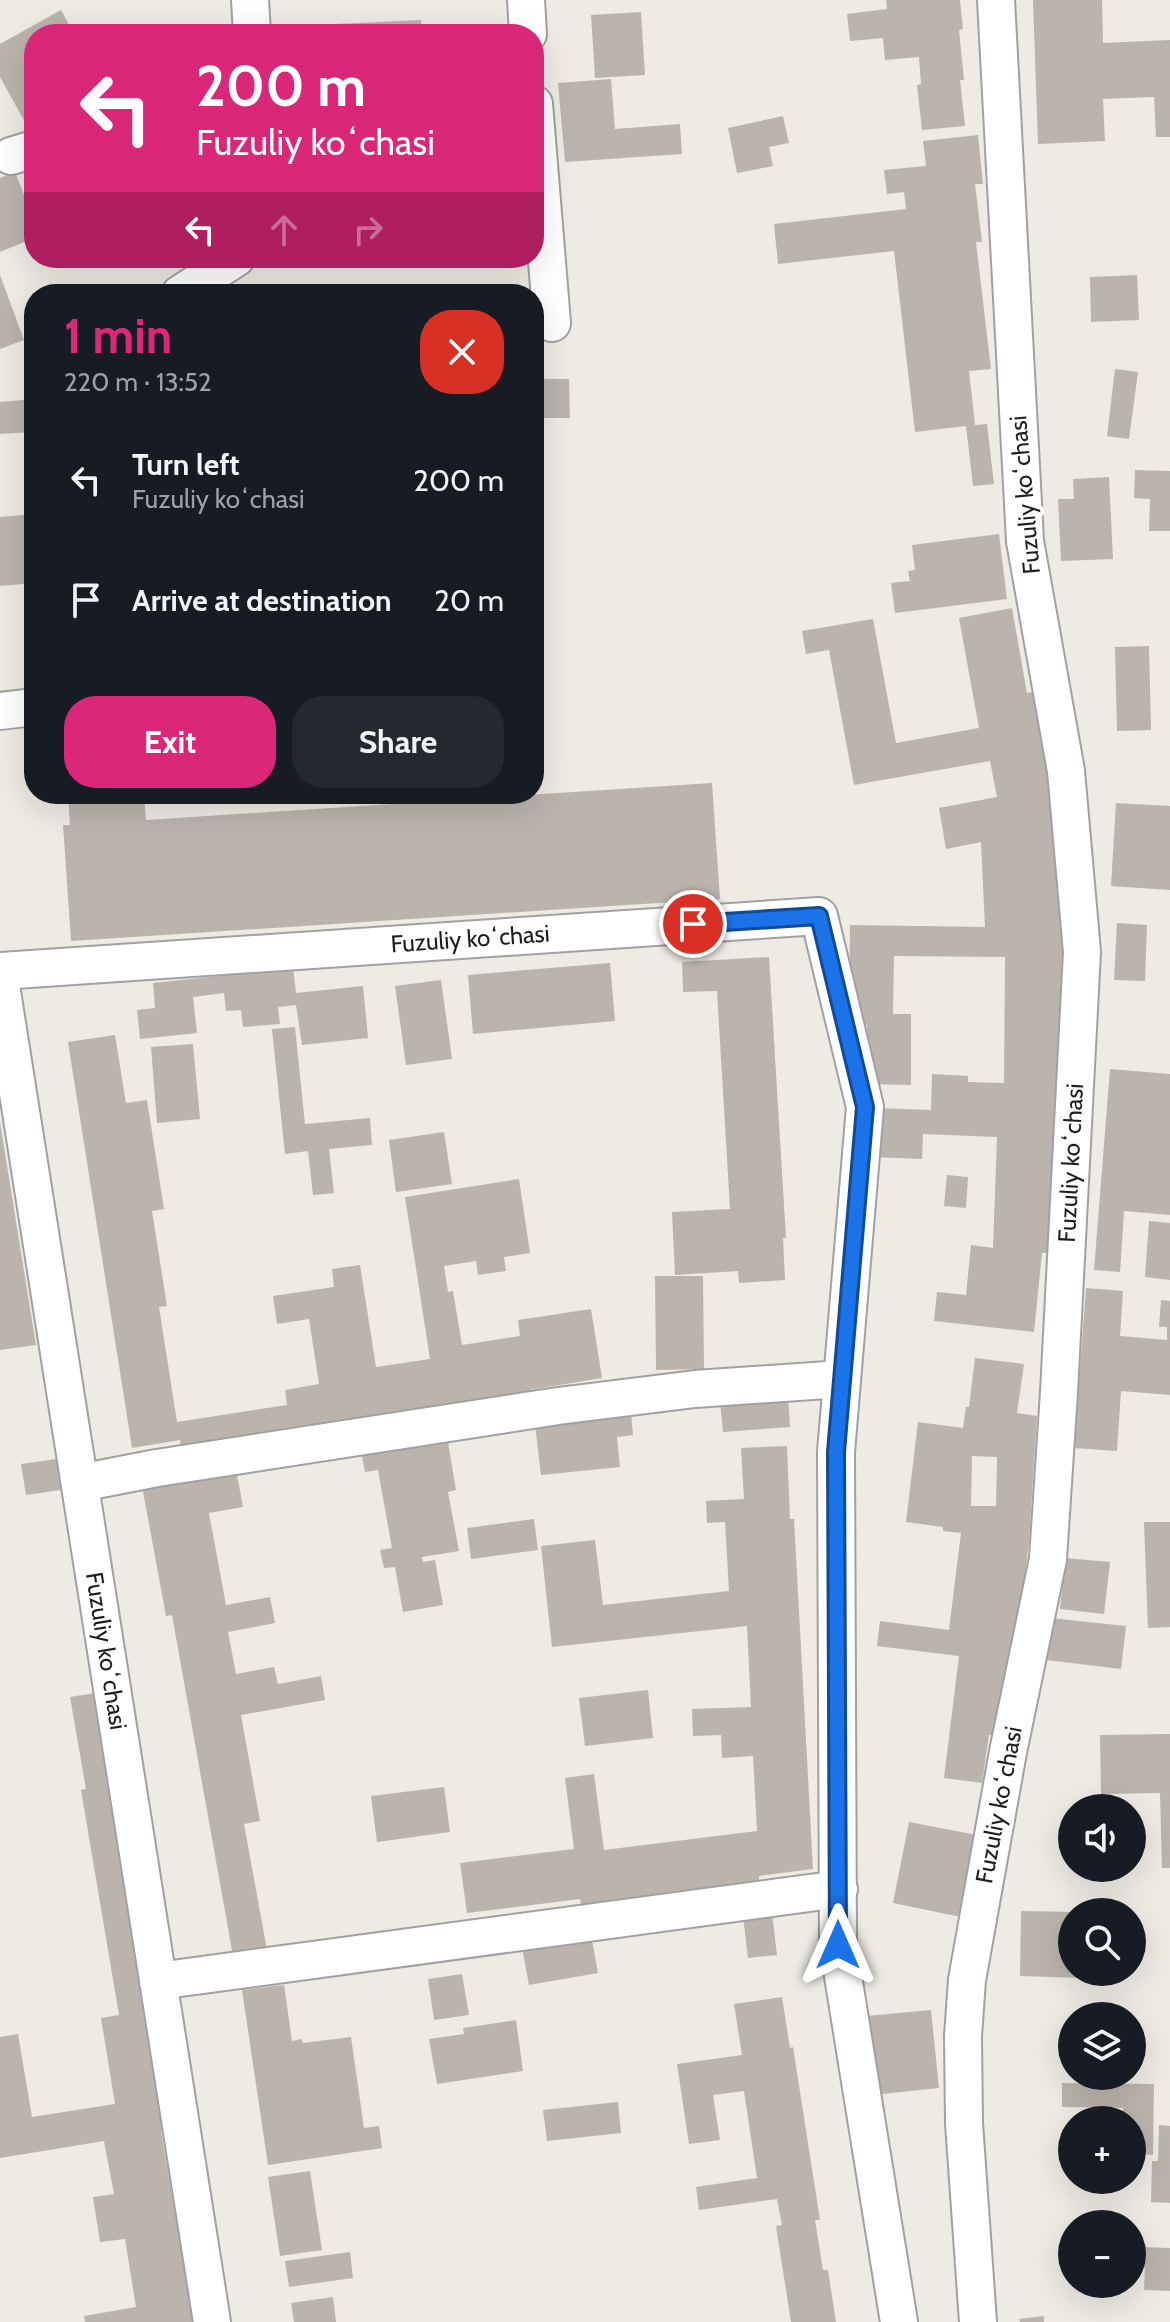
<!DOCTYPE html>
<meta charset="utf-8">
<style>
:root{--surface:#171b24;--page:#242831;--text:#f1f3f6;--muted:#9ea1a6;--accent:#db2777}
body{margin:0;font-family:Cabin,sans-serif;background:var(--page);color:var(--text);height:100vh;display:flex;flex-direction:column;font-size:30px;white-space:nowrap}
*{box-sizing:border-box;margin:0}
p{font-size:26px;color:var(--muted)}
.icon{flex:none;width:44px;height:44px;fill:none;stroke:currentColor;stroke-width:2;stroke-linecap:round;stroke-linejoin:round}
.map{position:relative;flex:1;overflow:hidden}
.drawer{position:absolute;left:24px;top:284px;width:520px;height:520px;display:flex;flex-direction:column;background:var(--surface);border-radius:32px;box-shadow:0 8px 32px #0002}
.drawer>*{flex:none}
.top-card{position:absolute;left:24px;top:24px;width:520px;height:244px;border-radius:32px;box-shadow:0 8px 32px #0002;background:#db2777;color:#fff;overflow:hidden}
.controls{position:absolute;left:1058px;top:1794px;display:grid;gap:16px}
.controls a{display:grid;place-items:center;width:88px;height:88px;border-radius:50%;background:var(--surface);box-shadow:0 8px 32px #0002;font-size:40px}
.pin{position:absolute;display:grid;place-items:center;width:68px;height:68px;color:#fff;margin:-34px;border:4px solid #fff;border-radius:50%;box-shadow:0 2px 8px #0007}
.me{position:absolute;width:88px;margin:-44px;rotate:0deg;stroke-linejoin:round;filter:drop-shadow(0 0 6px #0008)}
.turn{display:flex;align-items:center;gap:28px;height:168px;padding:0 40px;font-size:36px}
.turn .icon{width:104px;height:104px;stroke-width:2.5}
.turn b{display:block;font-size:56px;line-height:68px}
.lanes{display:flex;align-items:center;height:76px;padding:0 40px;background:#0003;justify-content:center;gap:40px;direction:ltr}
.lanes .off{opacity:.35}
.round{display:grid;place-items:center;flex:none;width:84px;height:84px;border-radius:32px;background:var(--page)}
.head{display:flex;align-items:center;justify-content:space-between;height:136px;padding:0 40px}
h1{font-size:48px;font-weight:700;line-height:60px;color:var(--accent)}
.button{display:flex;gap:16px;margin-top:auto;padding:16px 40px}
.button a{flex:1;height:92px;border-radius:32px;background:var(--accent);color:#fff;font-size:32px;font-weight:700;line-height:92px;text-align:center}
.button a+a{background:var(--page);color:var(--text)}
ul{padding:0;list-style:none}
li{display:flex;align-items:center;gap:24px;height:120px;padding:0 40px}
li div{flex:1}
li b{display:block;font-size:30px}
li em{font-style:normal}
.map>svg:first-child{display:block}
</style>
<div class="map">
<svg width="1170" height="2322" viewBox="0 0 1170 2322">
<rect width="100%" height="100%" fill="#edebe3"/>
<!-- building -->
<g fill="#bab4ad" fill-rule="evenodd">
<path d="M 886,0 L 960,0 L 963,29 L 959,30 L 964,80 L 960,80 L 965,126 L 922,130 L 917,85 L 921,84 L 919,57 L 885,60 L 883,38 L 850,41 L 847,14 L 887,9 Z"/>
<path d="M 1033,0 L 1102,0 L 1103,43 L 1170,40 L 1170,137 L 1156,137 L 1154,97 L 1103,99 L 1105,141 L 1038,144 Z"/>
<path d="M 61,10 L 74,34 L 34,34 L 34,119 L 26,124 L 0,77 L 0,44 Z"/>
<path d="M 641,12 L 645,75 L 595,78 L 591,15 Z"/>
<path d="M 421,20 L 422,34 L 314,34 L 313,25 Z"/>
<path d="M 611,79 L 615,129 L 680,124 L 682,154 L 565,162 L 558,83 Z"/>
<path d="M 783,116 L 789,143 L 769,147 L 773,166 L 737,173 L 728,128 Z"/>
<path d="M 978,135 L 983,184 L 975,184 L 982,242 L 976,242 L 991,369 L 969,371 L 975,425 L 987,424 L 994,484 L 973,486 L 966,426 L 915,432 L 894,251 L 778,264 L 774,224 L 906,209 L 904,192 L 887,194 L 884,170 L 926,166 L 923,141 Z"/>
<path d="M 15,172 L 34,220 L 34,238 L 0,252 L 0,178 Z"/>
<path d="M 0,275 L 24,340 L 0,349 Z"/>
<path d="M 1137,275 L 1139,320 L 1091,322 L 1090,277 Z"/>
<path d="M 1115,369 L 1138,372 L 1129,439 L 1107,436 Z"/>
<path d="M 534,379 L 569,379 L 570,418 L 534,418 Z"/>
<path d="M 34,399 L 34,432 L 0,434 L 0,402 Z"/>
<path d="M 1135,470 L 1170,471 L 1170,531 L 1149,531 L 1150,499 L 1134,498 Z"/>
<path d="M 1109,477 L 1113,559 L 1061,561 L 1058,499 L 1074,499 L 1073,479 Z"/>
<path d="M 34,514 L 34,583 L 0,586 L 0,517 Z"/>
<path d="M 999,534 L 1007,599 L 895,613 L 891,583 L 910,581 L 908,571 L 915,570 L 912,545 Z"/>
<path d="M 1012,608 L 1027,693 L 1036,691 L 1061,828 L 1063,927 L 1050,1253 L 1042,1253 L 1034,1332 L 934,1321 L 937,1292 L 966,1295 L 971,1245 L 993,1248 L 997,1137 L 923,1134 L 922,1159 L 872,1157 L 874,1108 L 931,1110 L 932,1074 L 968,1076 L 968,1082 L 1004,1083 L 1005,957 L 894,956 L 893,1014 L 911,1014 L 911,1085 L 866,1084 L 867,1025 L 849,1025 L 850,925 L 985,927 L 981,842 L 946,849 L 939,808 L 997,797 L 990,761 L 854,785 L 829,650 L 806,654 L 802,631 L 873,619 L 896,743 L 979,728 L 959,618 Z"/>
<path d="M 1149,646 L 1151,730 L 1117,731 L 1115,647 Z"/>
<path d="M 712,783 L 720,899 L 71,941 L 63,825 L 70,825 L 68,794 L 144,794 L 146,820 Z"/>
<path d="M 1116,803 L 1170,806 L 1170,890 L 1111,886 Z"/>
<path d="M 1117,923 L 1147,925 L 1145,981 L 1114,980 Z"/>
<path d="M 769,957 L 786,1238 L 783,1238 L 785,1280 L 739,1283 L 738,1271 L 675,1275 L 672,1212 L 730,1209 L 717,991 L 683,992 L 682,962 Z"/>
<path d="M 610,963 L 615,1021 L 473,1034 L 468,975 Z"/>
<path d="M 293,968 L 296,993 L 363,986 L 368,1038 L 302,1045 L 296,1005 L 278,1007 L 280,1024 L 243,1027 L 241,1010 L 226,1011 L 224,993 L 193,997 L 197,1033 L 140,1039 L 137,1010 L 155,1008 L 153,983 Z"/>
<path d="M 441,980 L 452,1059 L 406,1065 L 395,986 Z"/>
<path d="M 295,1027 L 305,1124 L 370,1118 L 372,1145 L 329,1149 L 334,1193 L 313,1195 L 308,1151 L 285,1154 L 272,1029 Z"/>
<path d="M 115,1035 L 126,1103 L 147,1100 L 164,1209 L 152,1211 L 167,1306 L 159,1307 L 177,1422 L 287,1405 L 285,1390 L 319,1384 L 309,1319 L 277,1324 L 273,1296 L 334,1287 L 332,1269 L 360,1265 L 376,1367 L 430,1359 L 405,1197 L 519,1179 L 530,1253 L 504,1257 L 506,1271 L 478,1275 L 476,1261 L 444,1266 L 448,1292 L 453,1291 L 462,1345 L 520,1336 L 518,1320 L 591,1309 L 602,1378 L 529,1390 L 531,1402 L 181,1449 L 180,1440 L 132,1448 L 68,1042 Z"/>
<path d="M 193,1044 L 200,1119 L 157,1123 L 151,1047 Z"/>
<path d="M 1110,1069 L 1170,1074 L 1170,1215 L 1124,1211 L 1120,1272 L 1094,1270 Z"/>
<path d="M 0,1122 L 36,1345 L 0,1350 Z"/>
<path d="M 444,1132 L 452,1184 L 396,1192 L 389,1140 Z"/>
<path d="M 947,1175 L 968,1177 L 966,1208 L 944,1206 Z"/>
<path d="M 1149,1221 L 1170,1223 L 1170,1280 L 1145,1277 Z"/>
<path d="M 655,1276 L 703,1276 L 704,1369 L 656,1370 Z"/>
<path d="M 1086,1288 L 1123,1291 L 1120,1336 L 1167,1340 L 1167,1327 L 1159,1327 L 1161,1300 L 1170,1301 L 1170,1395 L 1121,1391 L 1117,1451 L 1074,1448 Z"/>
<path d="M 975,1358 L 1024,1364 L 1017,1413 L 1037,1416 L 1029,1542 L 1005,1736 L 989,1735 L 982,1783 L 944,1778 L 959,1656 L 877,1646 L 880,1621 L 949,1630 L 961,1533 L 943,1531 L 943,1527 L 906,1522 L 918,1422 L 963,1428 L 966,1407 L 969,1407 ZM 972,1456 L 997,1457 L 996,1506 L 971,1506 Z"/>
<path d="M 788,1396 L 790,1427 L 723,1432 L 720,1401 Z"/>
<path d="M 631,1413 L 633,1435 L 617,1437 L 620,1467 L 541,1475 L 535,1424 Z"/>
<path d="M 447,1436 L 456,1490 L 448,1492 L 459,1551 L 422,1557 L 423,1562 L 435,1560 L 443,1605 L 403,1612 L 395,1567 L 384,1568 L 380,1550 L 392,1548 L 378,1470 L 365,1472 L 361,1451 Z"/>
<path d="M 787,1446 L 790,1519 L 794,1519 L 813,1869 L 759,1876 L 759,1882 L 635,1898 L 581,1905 L 580,1899 L 467,1913 L 460,1863 L 574,1849 L 565,1778 L 594,1774 L 604,1850 L 757,1831 L 753,1756 L 722,1758 L 721,1735 L 693,1736 L 692,1709 L 751,1707 L 747,1626 L 552,1647 L 541,1546 L 595,1540 L 603,1605 L 729,1591 L 725,1522 L 707,1523 L 706,1501 L 744,1499 L 741,1448 Z"/>
<path d="M 56,1459 L 61,1490 L 26,1495 L 21,1464 Z"/>
<path d="M 235,1464 L 243,1507 L 209,1513 L 226,1605 L 270,1597 L 275,1623 L 228,1632 L 236,1674 L 274,1667 L 278,1684 L 321,1676 L 325,1700 L 241,1715 L 260,1821 L 244,1824 L 267,1950 L 233,1956 L 172,1615 L 166,1616 L 142,1486 Z"/>
<path d="M 534,1519 L 538,1550 L 471,1559 L 467,1528 Z"/>
<path d="M 1144,1522 L 1170,1522 L 1170,1627 L 1148,1628 Z"/>
<path d="M 1065,1558 L 1110,1562 L 1104,1614 L 1060,1609 Z"/>
<path d="M 1051,1618 L 1126,1626 L 1121,1669 L 1046,1660 Z"/>
<path d="M 648,1690 L 653,1738 L 585,1746 L 579,1698 Z"/>
<path d="M 95,1693 L 148,2010 L 143,2011 L 164,2131 L 161,2131 L 178,2230 L 181,2229 L 197,2322 L 85,2322 L 84,2316 L 136,2307 L 125,2239 L 100,2242 L 93,2197 L 114,2194 L 104,2141 L 0,2158 L 0,2037 L 18,2034 L 32,2117 L 115,2104 L 101,2018 L 119,2015 L 81,1790 L 86,1789 L 70,1697 Z"/>
<path d="M 1170,1734 L 1170,1868 L 1162,1868 L 1160,1793 L 1101,1794 L 1100,1735 Z"/>
<path d="M 444,1787 L 450,1832 L 377,1842 L 371,1796 Z"/>
<path d="M 909,1822 L 977,1835 L 961,1917 L 893,1903 Z"/>
<path d="M 1021,1911 L 1072,1912 L 1072,1972 L 1082,1972 L 1082,1978 L 1020,1976 Z"/>
<path d="M 772,1913 L 777,1955 L 748,1958 L 743,1916 Z"/>
<path d="M 591,1935 L 598,1973 L 529,1985 L 522,1947 Z"/>
<path d="M 462,1974 L 469,2015 L 434,2020 L 428,1979 Z"/>
<path d="M 284,1985 L 292,2041 L 302,2039 L 303,2043 L 351,2037 L 364,2128 L 379,2126 L 382,2148 L 268,2165 L 242,1990 Z"/>
<path d="M 782,1997 L 790,2048 L 793,2047 L 820,2220 L 815,2220 L 823,2270 L 828,2270 L 836,2322 L 791,2322 L 776,2226 L 782,2225 L 777,2199 L 699,2210 L 696,2187 L 757,2178 L 744,2091 L 713,2095 L 720,2140 L 689,2144 L 677,2064 L 742,2055 L 734,2004 Z"/>
<path d="M 931,2010 L 939,2088 L 864,2096 L 856,2017 Z"/>
<path d="M 516,2020 L 523,2071 L 437,2084 L 429,2039 L 464,2034 L 463,2028 Z"/>
<path d="M 1062,2083 L 1154,2084 L 1153,2155 L 1132,2154 L 1132,2120 L 1123,2120 L 1123,2108 L 1062,2107 Z"/>
<path d="M 618,2102 L 621,2133 L 547,2141 L 543,2110 Z"/>
<path d="M 1159,2125 L 1170,2126 L 1170,2203 L 1151,2202 L 1152,2161 L 1158,2161 Z"/>
<path d="M 1062,2129 L 1072,2130 L 1072,2154 L 1062,2154 Z"/>
<path d="M 310,2171 L 322,2250 L 280,2256 L 268,2177 Z"/>
<path d="M 1138,2247 L 1170,2248 L 1170,2291 L 1144,2290 L 1145,2268 L 1137,2267 Z"/>
<path d="M 350,2252 L 353,2278 L 289,2287 L 285,2261 Z"/>
<path d="M 333,2297 L 336,2322 L 294,2322 L 291,2303 Z"/>
<path d="M 1044,2316 L 1044,2322 L 1020,2322 L 1019,2319 Z"/>
</g>
<g fill="none" stroke-linecap="round" stroke-linejoin="round">
<defs>
<g id="minor">
<path d="M 250,0 L 252,34"/>
<path d="M 526,0 L 528,34"/>
<path d="M 534,104 L 552,323"/>
<path d="M 11,156 L 34,149"/>
<path d="M 180,294 L 236,258"/>
<path d="M 0,711 L 34,707"/>
<path d="M 0,971 L 819,916 L 865,1107 L 836,1452 L 838,1945 L 899,2322"/>
<path d="M 0,979 L 212,2322"/>
<path d="M 80,1483 L 157,1468 L 558,1406 L 695,1389 L 842,1379"/>
<path d="M 158,1981 L 839,1889"/>
<path d="M 978,2322 L 964,2123 L 963,2036 L 967,1980 L 1008,1752 L 1048,1559 L 1059,1392 L 1082,952 L 1066,771 L 1025,541 L 996,0"/>
</g>
</defs>
<!-- minor casing -->
<use href="#minor" stroke="#a1a1a1" stroke-width="40"/>
<!-- minor -->
<use href="#minor" stroke="#fff" stroke-width="36"/>
</g>
<g fill="none" stroke-linecap="round" stroke-linejoin="round">
<defs>
<path id="route" d="M 693,924 L 819,916 L 865,1107 L 836,1452 L 838,1945"/>
</defs>
<!-- route casing -->
<use href="#route" stroke="#114b97" stroke-width="20"/>
<!-- route -->
<use href="#route" stroke="#1a73e8" stroke-width="14"/>
</g>
<g text-anchor="middle" stroke-width="8" stroke-linejoin="round" paint-order="stroke">
<!-- street labels -->
<g font-size="24" fill="#1d1d1d" stroke="#fff">
<text transform="translate(1025 495) rotate(-95)" y="8">Fuzuliy koʻchasi</text>
<text transform="translate(470 939) rotate(-4)" y="8">Fuzuliy koʻchasi</text>
<text transform="translate(1071 1163) rotate(-87)" y="8">Fuzuliy koʻchasi</text>
<text transform="translate(106 1651) rotate(81)" y="8">Fuzuliy koʻchasi</text>
<text transform="translate(999 1805) rotate(-79)" y="8">Fuzuliy koʻchasi</text>
</g>
</g>
</svg>
<div class="controls">
<a><svg class="icon" aria-label="sound" viewBox="0 0 24 24"><path d="M4 9h4l5-4v14l-5-4H4zM17 9q2 3 0 6"/></svg></a>
<a><svg class="icon" aria-label="search" viewBox="0 0 24 24"><circle cx="10" cy="10" r="6"/><path d="M15 15l6 6"/></svg></a>
<a><svg class="icon" aria-label="layers" viewBox="0 0 24 24"><path d="M12 4l9 5-9 5-9-5zM3 14l9 5 9-5"/></svg></a>
<a>+</a>
<a>−</a>
</div>
<div class="pin" style="left:693px;top:924px;background:#d93025"><svg class="icon" aria-label="arrive" viewBox="0 0 24 24"><path d="M6 21V4h12l-3 4 3 4H6"/></svg></div>
<svg class="me" style="left:838px;top:1945px" viewBox="-20 -20 40 40"><path d="M0-17L14 15 0 8-14 15z" fill="#1a73e8" stroke="#fff" stroke-width="4"/></svg>
<div class="top-card">
<div class="turn"><svg class="icon" aria-label="left" viewBox="0 0 24 24"><path d="M17 20v-9H6M10 6l-5 5 5 5"/></svg><div><b>200 m</b>Fuzuliy koʻchasi</div></div>
<div class="lanes"><svg class="icon" aria-label="left" viewBox="0 0 24 24"><path d="M17 20v-9H6M10 6l-5 5 5 5"/></svg><svg class="icon off" aria-label="ahead" viewBox="0 0 24 24"><path d="M12 20V5M6 11l6-6 6 6"/></svg><svg class="icon off" aria-label="right" viewBox="0 0 24 24"><path d="M7 20v-9h11M14 6l5 5-5 5"/></svg></div>
</div>
<section class="drawer">
<div class="head"><div><h1>1 min</h1><p>220 m · 13:52</p></div><a class="round" style="background:#d93025;color:#fff"><svg class="icon" aria-label="close" viewBox="0 0 24 24"><path d="M6 6l12 12M18 6L6 18"/></svg></a></div>
<ul>
<li><svg class="icon" aria-label="left" viewBox="0 0 24 24"><path d="M17 20v-9H6M10 6l-5 5 5 5"/></svg><div><b>Turn left</b><p>Fuzuliy koʻchasi</p></div><em>200 m</em></li>
<li><svg class="icon" aria-label="arrive" viewBox="0 0 24 24"><path d="M6 21V4h12l-3 4 3 4H6"/></svg><div><b>Arrive at destination</b></div><em>20 m</em></li>
</ul>
<div class="button"><a>Exit</a><a>Share</a></div>
</section>
</div>
